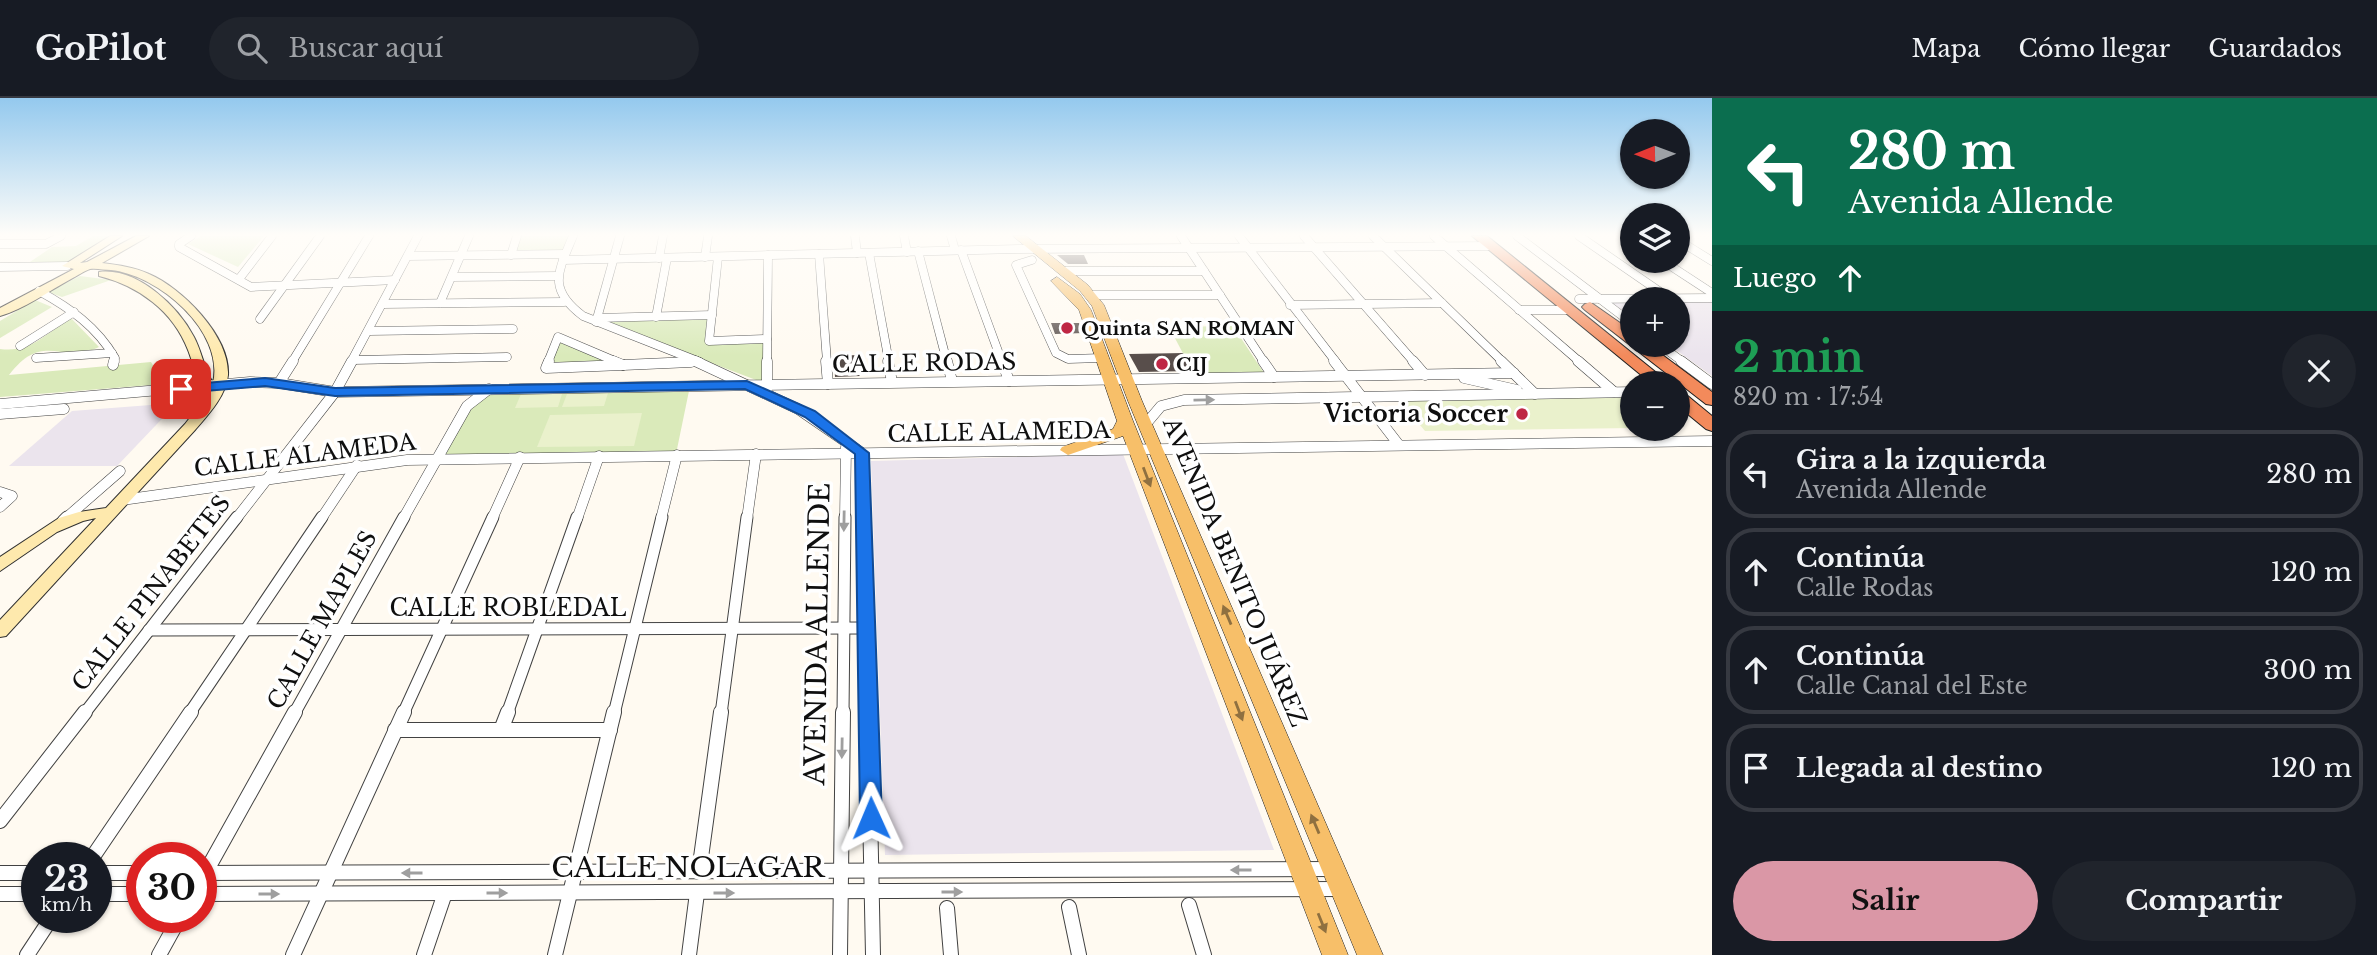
<!DOCTYPE html>
<html lang="es">
<meta charset="utf-8">
<style>
:root{--surface:#171b24;--page:#20242c;--text:#f1f3f6;--muted:#9ea1a6;--line:#363941;--accent:#da97a6}
body{margin:0;font-family:"Libre Baskerville",serif;background:var(--page);color:var(--text);height:100vh;display:flex;flex-direction:column;font-size:26px;white-space:nowrap}
*{box-sizing:border-box;margin:0}
p{font-size:23px;color:var(--muted)}
.icon{flex:none;width:38px;height:38px;fill:none;stroke:currentColor;stroke-width:2;stroke-linecap:round;stroke-linejoin:round}
.map{position:relative;flex:1;overflow:hidden}
.side{display:flex;flex-direction:column;background:var(--surface);width:665px}
.side>*{flex:none}
.hud{background:#0b6e4f;color:#fff;overflow:hidden}
.needle{width:46px;rotate:269deg}
.buttons{position:absolute;left:1620px;top:21px;display:grid;gap:14px}
.buttons a{display:grid;place-items:center;width:70px;height:70px;border-radius:50%;background:var(--surface);box-shadow:0 2px 5px #0004;font-size:35px}
.speed{position:absolute;left:21px;top:744px;display:flex;gap:14px;font-size:35px;font-weight:700;text-align:center}
.speed>*{display:grid;place-content:center;width:91px;height:91px;border-radius:50%;background:var(--surface);box-shadow:0 2px 5px #0004;line-height:1}
.speed small{font-size:18px;font-weight:400}
.speed .limit{border:10px solid #d22;background:#fff;color:#111}
.pin{position:absolute;display:grid;place-items:center;width:60px;height:60px;color:#fff;margin:-30px;border-radius:14px;box-shadow:0 4px 10px #0006}
.me{position:absolute;width:77px;margin:-38px;rotate:359deg;stroke-linejoin:round;filter:drop-shadow(0 0 5px #0008)}
.turn{display:flex;align-items:center;gap:24px;height:147px;padding:0 21px;font-size:32px}
.turn .icon{width:91px;height:91px;stroke-width:2.5}
.turn b{display:block;font-size:49px;line-height:60px}
.then{display:flex;align-items:center;height:66px;padding:0 21px;background:#0003;gap:14px;font-size:26px}
.round{display:grid;place-items:center;flex:none;width:74px;height:74px;border-radius:37px;background:var(--page)}
.overview{display:flex;align-items:center;justify-content:space-between;height:119px;padding:0 21px}
h1{font-size:42px;font-weight:800;line-height:52px;color:#1e9e55}
.primary-button{display:flex;gap:14px;margin-top:auto;padding:14px 21px}
.primary-button a{flex:1;height:80px;border-radius:42px;background:var(--accent);color:#111;font-size:28px;font-weight:800;line-height:80px;text-align:center}
.primary-button a+a{background:var(--page);color:var(--text)}
ul{padding:0;list-style:none}
li{display:flex;align-items:center;gap:21px;height:88px;margin:0 14px 10px;padding:0 7px;border:4px solid var(--line);border-radius:28px}
li div{flex:1}
li b{display:block;font-size:26px}
li em{font-style:normal}
header{display:flex;align-items:center;gap:42px;box-sizing:border-box;height:98px;padding:0 35px;background:var(--surface);border-bottom:2px solid var(--line)}
header strong{font-size:33px}
nav{display:flex;gap:38px;margin-inline-start:auto;font-size:24px}
.search{width:490px;height:63px;background:var(--page);display:flex;align-items:center;gap:18px;box-sizing:border-box;padding:0 24px;border-radius:38px;color:var(--muted);font-size:26px}
main{display:flex;flex:1;min-height:0}
.map>svg:first-child{display:block}
</style>
<header>
<strong>GoPilot</strong>
<div class="search"><svg class="icon" aria-label="search" viewBox="0 0 24 24"><circle cx="10" cy="10" r="6"/><path d="M15 15l6 6"/></svg>Buscar aquí</div>
<nav><a>Mapa</a><a>Cómo llegar</a><a>Guardados</a></nav>
</header>
<main>
<div class="map">
<svg width="1712" height="857" viewBox="0 0 1712 857">
<rect width="100%" height="100%" fill="#fffaf1"/>
<!-- industrial -->
<g fill="#ebe4ed">
<path d="M 1607,201 L 1712,201 L 1712,278 L 1669,247 L 1678,247 L 1678,201 L 1633,201 L 1633,220 Z"/>
<path d="M 177,305 L 117,368 L 9,368 L 72,313 Z"/>
<path d="M 1123,356 L 1274,752 L 885,757 L 871,363 Z"/>
</g>
<!-- green -->
<g fill="#daeaba">
<path d="M 93,138 L 113,138 L 68,164 L 27,166 L 52,149 L 76,148 Z"/>
<path d="M 201,138 L 264,138 L 238,169 L 188,146 Z"/>
<path d="M 520,138 L 569,138 L 563,155 L 514,156 Z"/>
<path d="M 80,178 L 111,182 L 62,199 L 48,194 Z"/>
<path d="M 35,202 L 52,209 L 0,240 L 0,223 Z"/>
<path d="M 713,217 L 713,244 L 765,243 L 764,285 L 601,223 Z"/>
<path d="M 71,220 L 99,249 C 62,268 44,231 9,277 L 151,264 L 164,286 L 0,299 L 0,251 C 31,255 45,236 71,220 Z"/>
<path d="M 1233,228 L 1264,275 L 1194,276 L 1169,229 Z"/>
<path d="M 559,240 L 621,267 L 548,270 Z"/>
<path d="M 690,288 L 676,356 L 440,360 L 468,308 L 490,292 Z"/>
</g>
<!-- pitch -->
<g fill="#eaf1cc">
<path d="M 608,295 L 604,308 L 562,309 L 567,296 Z"/>
<path d="M 521,296 L 562,296 L 558,309 L 515,310 Z"/>
<path d="M 1633,297 L 1633,330 L 1425,333 L 1399,302 Z"/>
<path d="M 642,315 L 634,348 L 537,349 L 550,317 Z"/>
</g>
<!-- building -->
<g fill="#584e4b">
<path d="M 1057,157 L 1084,157 L 1088,166 L 1068,166 Z"/>
<path d="M 1051,225 L 1079,225 L 1084,235 L 1055,236 Z"/>
<path d="M 1183,255 L 1192,273 L 1139,274 L 1129,256 Z"/>
<path d="M 858,257 L 860,278 L 835,279 L 834,258 Z"/>
</g>
<g fill="none" stroke-linecap="round" stroke-linejoin="round">
<defs>
<g id="street-far3">
<path d="M 191,138 L 179,146 L 179,149 L 251,189 L 395,182"/>
<path d="M 573,138 C 558,174 547,191 583,218 L 700,264"/>
<path d="M 855,138 L 857,155"/>
<path d="M 904,138 L 907,154"/>
<path d="M 951,138 L 955,152"/>
<path d="M 1181,138 L 1264,264"/>
<path d="M 1239,138 L 1336,264"/>
<path d="M 1304,138 L 1414,264"/>
<path d="M 1373,138 L 1503,264"/>
<path d="M 1434,138 L 1580,264"/>
<path d="M 1517,138 L 1633,226"/>
<path d="M 1579,138 L 1669,200"/>
<path d="M 1625,138 L 1633,143"/>
<path d="M 1678,142 L 1712,163"/>
<path d="M 0,146 L 46,146 L 61,138"/>
<path d="M 961,152 L 1002,264"/>
<path d="M 918,153 L 947,264"/>
<path d="M 869,155 L 889,264"/>
<path d="M 819,156 L 827,264"/>
<path d="M 511,157 L 517,138"/>
<path d="M 408,158 L 565,156"/>
<path d="M 705,159 L 708,138"/>
<path d="M 718,159 L 709,243 L 767,241"/>
<path d="M 659,160 L 663,138"/>
<path d="M 563,162 L 1019,151 L 1491,148"/>
<path d="M 1032,162 L 1016,167 L 1056,255 L 1068,261 L 1102,260"/>
<path d="M 1663,163 L 1712,195"/>
<path d="M 0,169 L 67,168"/>
<path d="M 1063,173 L 1204,173"/>
<path d="M 452,179 L 557,178"/>
<path d="M 239,181 L 272,138"/>
<path d="M 39,193 C 70,210 97,229 115,260 L 114,264"/>
<path d="M 1091,197 L 1220,197"/>
<path d="M 1579,201 L 1712,200"/>
<path d="M 440,205 L 469,138"/>
<path d="M 383,206 L 564,204"/>
<path d="M 1290,207 L 1442,205"/>
<path d="M 1519,212 L 1570,212"/>
<path d="M 656,219 L 667,160"/>
<path d="M 597,220 L 712,217"/>
<path d="M 260,221 L 320,138"/>
<path d="M 596,224 L 620,138"/>
<path d="M 369,233 L 513,231"/>
<path d="M 1660,247 L 1683,264"/>
<path d="M 20,248 L 74,214"/>
<path d="M 36,260 L 112,255"/>
<path d="M 353,262 L 507,259"/>
<path d="M 292,264 L 369,138"/>
<path d="M 351,264 L 418,138"/>
<path d="M 548,264 L 558,239 L 617,264"/>
<path d="M 679,264 L 691,264"/>
<path d="M 767,264 L 768,157"/>
</g>
<g id="street-far2">
<path d="M 549,263 L 546,270 L 623,267"/>
<path d="M 613,263 L 623,267"/>
<path d="M 695,263 L 798,311 L 862,355 L 863,421"/>
<path d="M 826,263 L 828,286"/>
<path d="M 888,263 L 892,284"/>
<path d="M 947,263 L 952,283"/>
<path d="M 1002,263 L 1009,283"/>
<path d="M 1263,263 L 1274,279"/>
<path d="M 1334,263 L 1399,347"/>
<path d="M 1413,263 L 1425,277"/>
<path d="M 1501,263 L 1535,296"/>
<path d="M 1578,263 L 1614,294"/>
<path d="M 1681,263 L 1712,286"/>
<path d="M 113,267 L 114,263"/>
<path d="M 623,267 L 691,264"/>
<path d="M 1464,280 L 1517,292"/>
<path d="M 279,285 L 293,263"/>
<path d="M 767,291 L 767,263"/>
<path d="M 0,306 L 250,284 L 279,285 L 335,294 L 1514,275"/>
<path d="M 0,316 L 64,311"/>
<path d="M 1145,327 L 1161,308 L 1184,302 L 1633,294"/>
<path d="M 0,394 L 12,398 L 0,409"/>
<path d="M 122,402 L 407,362 L 1712,343"/>
<path d="M 65,421 L 120,373"/>
<path d="M 236,421 L 335,294 L 352,263"/>
<path d="M 321,421 L 357,367"/>
<path d="M 403,421 L 467,308 L 489,291"/>
<path d="M 492,421 L 520,359"/>
<path d="M 577,421 L 599,358"/>
<path d="M 661,421 L 677,357"/>
<path d="M 747,421 L 756,356"/>
<path d="M 845,421 L 846,349"/>
</g>
<g id="street-far1">
<path d="M 863,419 L 868,616"/>
<path d="M 63,423 L 67,419"/>
<path d="M 149,532 L 867,530"/>
<path d="M 84,616 L 237,419"/>
<path d="M 189,616 L 322,419"/>
<path d="M 294,616 L 404,419"/>
<path d="M 403,616 L 493,419"/>
<path d="M 507,616 L 577,419"/>
<path d="M 614,616 L 662,419"/>
<path d="M 721,616 L 747,419"/>
<path d="M 843,616 L 845,419"/>
</g>
<g id="street">
<path d="M 868,614 L 873,857"/>
<path d="M 395,632 L 610,632"/>
<path d="M 501,632 L 508,614"/>
<path d="M 0,723 L 85,614"/>
<path d="M 92,760 L 191,614"/>
<path d="M 699,774 L 721,614"/>
<path d="M 0,775 L 37,775"/>
<path d="M 96,775 L 142,775"/>
<path d="M 201,775 L 1334,771"/>
<path d="M 203,779 L 295,614"/>
<path d="M 0,796 L 37,796"/>
<path d="M 96,796 L 142,796"/>
<path d="M 201,796 L 1342,791"/>
<path d="M 1189,807 L 1204,857"/>
<path d="M 1069,809 L 1079,857"/>
<path d="M 947,810 L 951,857"/>
<path d="M 27,857 L 52,819"/>
<path d="M 159,857 L 180,819"/>
<path d="M 293,857 L 404,614"/>
<path d="M 424,857 L 445,795"/>
<path d="M 555,857 L 614,614"/>
<path d="M 689,857 L 697,795"/>
<path d="M 840,857 L 843,614"/>
</g>
<path id="secondary" d="M 110,138 L 122,138 L 80,165 L 87,164 L 136,138 L 149,138 L 102,165 C 118,167 134,169 149,176 C 182,190 230,238 228,277 C 226,298 208,317 195,332 L 6,538 L 0,539 L 0,522 L 96,420 L 83,423 L 57,434 L 0,473 L 0,459 L 59,420 L 79,414 L 106,410 L 185,326 L 209,295 C 196,283 194,267 188,252 C 173,213 139,188 99,178 L 99,174 C 137,169 178,208 194,239 C 202,254 204,271 213,285 C 225,233 158,177 111,172 C 105,172 96,170 90,171 C 84,173 77,178 71,181 C 49,193 24,211 0,218 L 0,210 L 74,171 L 62,168 Z"/>
<g id="primary">
<path d="M 1013,138 L 1026,138 L 1088,187 L 1104,207 L 1142,303 L 1383,857 L 1357,857 L 1128,303 L 1092,208 L 1080,193 Z"/>
<path d="M 1057,179 L 1080,196 L 1091,212 L 1133,323 L 1348,857 L 1322,857 L 1123,338 L 1068,357 L 1060,352 L 1062,349 L 1113,331 L 1117,323 L 1079,212 L 1051,183 Z"/>
</g>
<g id="highway">
<path d="M 1472,138 L 1487,138 L 1669,285 L 1651,285 Z"/>
<path d="M 1590,204 L 1633,234 L 1633,247 L 1649,247 L 1712,294 L 1712,307 L 1706,306 L 1585,212 L 1582,209 L 1585,206 Z"/>
<path d="M 1678,294 L 1684,295 L 1712,318 L 1712,333 L 1706,331 L 1678,308 Z"/>
</g>
</defs>
<!-- street-far3 casing -->
<use href="#street-far3" stroke="#424242" stroke-width="9"/>
<!-- street-far2 casing -->
<use href="#street-far2" stroke="#424242" stroke-width="11"/>
<!-- street-far1 casing -->
<use href="#street-far1" stroke="#424242" stroke-width="13"/>
<!-- street casing -->
<use href="#street" stroke="#424242" stroke-width="16"/>
<!-- secondary casing -->
<use href="#secondary" stroke="#313131" stroke-width="2"/>
<!-- primary casing -->
<use href="#primary" stroke="#202020" stroke-width="1"/>
<!-- highway casing -->
<use href="#highway" stroke="#202020" stroke-width="2"/>
<!-- street-far3 -->
<use href="#street-far3" stroke="#fff" stroke-width="8"/>
<!-- street-far2 -->
<use href="#street-far2" stroke="#fff" stroke-width="10"/>
<!-- street-far1 -->
<use href="#street-far1" stroke="#fff" stroke-width="11"/>
<!-- street -->
<use href="#street" stroke="#fff" stroke-width="14"/>
<!-- secondary -->
<use href="#secondary" fill="#fee9ad" fill-rule="evenodd"/>
<!-- primary -->
<use href="#primary" fill="#f7bf69" fill-rule="evenodd"/>
<!-- highway -->
<use href="#highway" fill="#f38a5b" fill-rule="evenodd"/>
</g>
<!-- one-way arrows -->
<defs><path id="oneway-solid" d="M-6-.8H1V-3.2L6.5 0L1 3.2V.8H-6Z" transform="scale(1.75)"/></defs>
<g fill="#9f9f9f">
<use href="#oneway-solid" transform="translate(1204 302) rotate(-1)"/>
<use href="#oneway-solid" transform="translate(844 423) rotate(91)"/>
<use href="#oneway-solid" transform="translate(842 650) rotate(91)"/>
<use href="#oneway-solid" transform="translate(1241 772) rotate(180)"/>
<use href="#oneway-solid" transform="translate(412 775) rotate(180)"/>
<use href="#oneway-solid" transform="translate(952 794)"/>
<use href="#oneway-solid" transform="translate(497 795)"/>
<use href="#oneway-solid" transform="translate(724 795)"/>
<use href="#oneway-solid" transform="translate(269 796)"/>
</g>
<g fill="#8f7040">
<use href="#oneway-solid" transform="translate(1147 379) rotate(69)"/>
<use href="#oneway-solid" transform="translate(1227 517) rotate(-113)"/>
<use href="#oneway-solid" transform="translate(1239 613) rotate(69)"/>
<use href="#oneway-solid" transform="translate(1315 726) rotate(-113)"/>
<use href="#oneway-solid" transform="translate(1322 825) rotate(68)"/>
</g>
<!-- sky -->
<linearGradient id="sky" x2="0" y2="1"><stop stop-color="#94c9ee"/><stop offset="0.53" stop-color="#fffdf9"/><stop offset="1" stop-color="#fffdf9" stop-opacity="0"/></linearGradient>
<rect width="1712" height="258" fill="url(#sky)"/>
<!-- route -->
<path fill="#1a73e8" stroke="#114b97" stroke-width="2" d="M 265,280 L 335,290 L 747,283 L 815,313 L 869,355 L 882,720 L 879,727 L 871,729 L 863,727 L 860,720 L 855,356 L 805,319 L 745,291 L 335,298 L 265,288 L 181,295 L 175,291 L 181,287 Z"/>
<!-- markers -->
<g fill="#bf2745" stroke="#fff" stroke-width="2.5">
<circle cx="1067" cy="230" r="7"/>
<circle cx="1162" cy="266" r="7"/>
<circle cx="1522" cy="316" r="7"/>
</g>
<g text-anchor="middle" stroke-width="7" stroke-linejoin="round" paint-order="stroke">
<!-- far-poi labels -->
<g font-size="19" font-weight="bold" fill="#0f0f0f" stroke="#fff" text-anchor="start">
<text x="1081" y="237">Quinta SAN ROMAN</text>
<text x="1176" y="273">CIJ</text>
</g>
<!-- street labels -->
<g font-size="23" fill="#0f0f0f" stroke="#fff">
<text transform="translate(924 265) rotate(-1)" y="8">CALLE RODAS</text>
<text transform="translate(999 334) rotate(-1)" y="8">CALLE ALAMEDA</text>
<text transform="translate(305 357) rotate(-7)" y="8">CALLE ALAMEDA</text>
<text transform="translate(1235 474) rotate(67)" y="8">AVENIDA BENITO JUÁREZ</text>
<text transform="translate(151 495) rotate(-52)" y="8">CALLE PINABETES</text>
<text x="508" y="518">CALLE ROBLEDAL</text>
<text transform="translate(322 522) rotate(-61)" y="8">CALLE MAPLES</text>
</g>
<!-- poi labels -->
<g font-size="23" font-weight="bold" fill="#0f0f0f" stroke="#fff" text-anchor="end">
<text x="1508" y="324">Victoria Soccer</text>
</g>
<!-- near-street labels -->
<g font-size="28" fill="#0f0f0f" stroke="#fff">
<text transform="translate(817 536) rotate(-89)" y="10">AVENIDA ALLENDE</text>
<text x="688" y="779">CALLE NOLAGAR</text>
</g>
</g>
</svg>
<div class="buttons">
<a><svg class="needle" viewBox="-14 -14 28 28"><path d="M0-13l5 13h-10z" fill="#e53935"/><path d="M0 13l5-13h-10z" fill="#9ea1a6"/></svg></a>
<a><svg class="icon" aria-label="layers" viewBox="0 0 24 24"><path d="M12 4l9 5-9 5-9-5zM3 14l9 5 9-5"/></svg></a>
<a>+</a>
<a>−</a>
</div>
<div class="speed"><div>23<small>km/h</small></div><div class="limit">30</div></div>
<div class="pin" style="left:181px;top:291px;background:#d93025"><svg class="icon" aria-label="arrive" viewBox="0 0 24 24"><path d="M6 21V4h12l-3 4 3 4H6"/></svg></div>
<svg class="me" style="left:871px;top:720px" viewBox="-20 -20 40 40"><path d="M0-17L14 15 0 8-14 15z" fill="#1a73e8" stroke="#fff" stroke-width="4"/></svg>
</div>
<section class="side">
<div class="hud">
<div class="turn"><svg class="icon" aria-label="left" viewBox="0 0 24 24"><path d="M17 20v-9H6M10 6l-5 5 5 5"/></svg><div><b>280 m</b>Avenida Allende</div></div>
<div class="then">Luego<svg class="icon" aria-label="ahead" viewBox="0 0 24 24"><path d="M12 20V5M6 11l6-6 6 6"/></svg></div>
</div>
<div class="overview"><div><h1>2 min</h1><p>820 m · 17:54</p></div><a class="round"><svg class="icon" aria-label="close" viewBox="0 0 24 24"><path d="M6 6l12 12M18 6L6 18"/></svg></a></div>
<ul>
<li><svg class="icon" aria-label="left" viewBox="0 0 24 24"><path d="M17 20v-9H6M10 6l-5 5 5 5"/></svg><div><b>Gira a la izquierda</b><p>Avenida Allende</p></div><em>280 m</em></li>
<li><svg class="icon" aria-label="ahead" viewBox="0 0 24 24"><path d="M12 20V5M6 11l6-6 6 6"/></svg><div><b>Continúa</b><p>Calle Rodas</p></div><em>120 m</em></li>
<li><svg class="icon" aria-label="ahead" viewBox="0 0 24 24"><path d="M12 20V5M6 11l6-6 6 6"/></svg><div><b>Continúa</b><p>Calle Canal del Este</p></div><em>300 m</em></li>
<li><svg class="icon" aria-label="arrive" viewBox="0 0 24 24"><path d="M6 21V4h12l-3 4 3 4H6"/></svg><div><b>Llegada al destino</b></div><em>120 m</em></li>
</ul>
<div class="primary-button"><a>Salir</a><a>Compartir</a></div>
</section>
</main>
